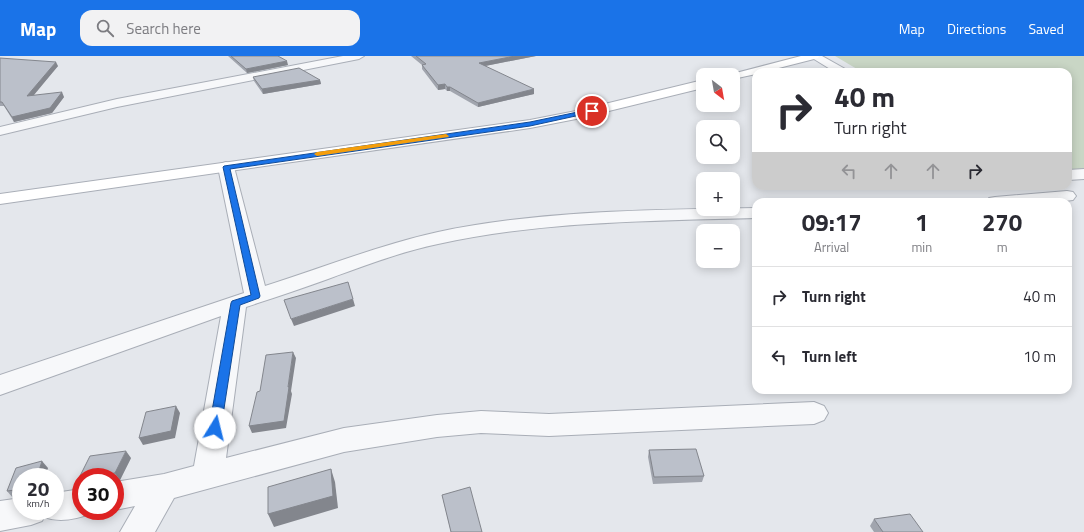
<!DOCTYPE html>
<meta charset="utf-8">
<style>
:root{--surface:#fff;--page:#f2f2f3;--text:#2b2b33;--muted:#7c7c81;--line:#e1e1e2;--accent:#1a73e8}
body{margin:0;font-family:"Titillium Web",sans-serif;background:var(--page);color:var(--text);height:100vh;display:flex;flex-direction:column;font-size:15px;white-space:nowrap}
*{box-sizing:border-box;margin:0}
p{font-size:13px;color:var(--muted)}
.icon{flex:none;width:22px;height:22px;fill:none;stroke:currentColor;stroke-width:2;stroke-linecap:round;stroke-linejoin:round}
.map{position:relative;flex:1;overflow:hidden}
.panel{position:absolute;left:752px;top:142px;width:320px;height:196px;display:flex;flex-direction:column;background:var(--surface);border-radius:12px;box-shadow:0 2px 10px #0003}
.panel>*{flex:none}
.guide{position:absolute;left:752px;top:12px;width:320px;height:122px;border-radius:12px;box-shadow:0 2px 10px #0003;background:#fff;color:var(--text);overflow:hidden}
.needle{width:26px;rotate:149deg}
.controls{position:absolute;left:696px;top:12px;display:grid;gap:8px}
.controls a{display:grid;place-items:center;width:44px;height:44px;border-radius:8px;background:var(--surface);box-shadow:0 2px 10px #0003;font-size:20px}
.speed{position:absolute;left:12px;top:412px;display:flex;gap:8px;font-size:20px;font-weight:700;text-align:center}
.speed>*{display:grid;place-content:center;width:52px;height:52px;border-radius:50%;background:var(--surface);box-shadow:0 2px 10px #0003;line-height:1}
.speed small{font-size:10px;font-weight:400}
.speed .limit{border:6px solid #d22;background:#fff;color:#111}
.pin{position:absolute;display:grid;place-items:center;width:34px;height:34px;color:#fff;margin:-17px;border:2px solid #fff;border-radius:50%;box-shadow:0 1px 4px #0007}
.me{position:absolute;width:44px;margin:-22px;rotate:9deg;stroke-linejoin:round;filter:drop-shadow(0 0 3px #0008)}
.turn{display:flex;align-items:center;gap:14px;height:84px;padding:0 16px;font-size:18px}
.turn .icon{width:52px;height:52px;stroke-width:2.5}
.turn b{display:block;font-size:28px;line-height:34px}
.lanes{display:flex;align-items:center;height:38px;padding:0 16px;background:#0003;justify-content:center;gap:20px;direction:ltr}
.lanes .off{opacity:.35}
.eta{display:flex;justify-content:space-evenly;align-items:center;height:68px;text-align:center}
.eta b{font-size:24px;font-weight:700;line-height:28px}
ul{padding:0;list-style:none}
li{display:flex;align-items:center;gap:12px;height:60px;padding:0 16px;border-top:1px solid var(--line)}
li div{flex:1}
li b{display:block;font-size:15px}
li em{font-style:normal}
header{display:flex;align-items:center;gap:24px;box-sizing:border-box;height:56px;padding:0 20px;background:var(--accent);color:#fff}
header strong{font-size:19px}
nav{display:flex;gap:22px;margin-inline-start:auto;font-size:14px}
.search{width:280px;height:36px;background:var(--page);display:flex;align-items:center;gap:10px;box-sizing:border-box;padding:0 14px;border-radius:12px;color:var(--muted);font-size:15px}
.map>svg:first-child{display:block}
</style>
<header>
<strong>Map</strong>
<div class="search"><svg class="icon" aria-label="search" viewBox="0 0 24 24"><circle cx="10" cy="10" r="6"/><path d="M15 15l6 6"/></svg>Search here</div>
<nav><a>Map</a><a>Directions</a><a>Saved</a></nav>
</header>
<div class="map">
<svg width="1084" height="476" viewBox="0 0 1084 476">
<rect width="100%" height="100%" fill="#e4e7ec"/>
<!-- green -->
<path fill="#c9d6c5" d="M 835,0 L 1084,0 L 1084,116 L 1068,117 L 1068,16 L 862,16 Z"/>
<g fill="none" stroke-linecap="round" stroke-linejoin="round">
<defs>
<g id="street">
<path d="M 343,0 L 364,0 L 359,3 L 117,51 L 0,79 L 0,71 L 117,43 Z"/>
<path d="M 809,0 L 822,0 L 847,14 L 849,16 L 835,16 Z"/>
<path d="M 226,106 L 232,108 L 234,111 L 265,230 C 322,212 379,189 438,176 C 542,154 652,154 756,152 L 756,162 C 650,165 542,165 438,188 C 400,196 364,210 328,223 C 301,233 273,242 246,251 L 226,402 L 344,372 L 437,359 L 481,355 L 549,358 L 814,346 L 824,350 L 828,357 L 824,364 L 814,368 L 549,380 L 481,377 L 437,381 L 344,396 L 174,442 L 155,476 L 120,476 L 135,450 L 115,454 L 115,426 L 164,418 L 194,410 L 221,260 L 0,339 L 0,319 L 244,237 L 218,111 L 220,108 Z"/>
<path d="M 1084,113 L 1084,123 L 1068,124 L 1068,114 Z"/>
<path d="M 1067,135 L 1073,136 L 1076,140 L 1073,144 L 1057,146 L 986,146 L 989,142 L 995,141 Z"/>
<path d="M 81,433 L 81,455 L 93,455 L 92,457 C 77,463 60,467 44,461 L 42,465 L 31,469 L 0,475 L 0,445 L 21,442 L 21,455 L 55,455 L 55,437 Z"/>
</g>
<g id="secondary">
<path d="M 801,0 L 819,0 L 818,2 L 763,16 L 756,16 L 756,18 L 733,23 L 733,19 L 728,19 Z"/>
<path d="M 703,24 L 703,32 L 576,63 L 530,72 L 0,148 L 0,138 L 530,64 L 576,55 Z"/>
</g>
</defs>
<!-- street casing -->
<use href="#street" stroke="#a9aeb7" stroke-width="2"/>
<!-- secondary casing -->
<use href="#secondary" stroke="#a9aeb7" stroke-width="2"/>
<!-- street -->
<use href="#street" fill="#f7f8fa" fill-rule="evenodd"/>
<!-- secondary -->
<use href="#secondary" fill="#fff" fill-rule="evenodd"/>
</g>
<!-- wall -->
<g fill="#a1a5ae">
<path d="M 228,0 L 278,0 L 288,9 L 247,17 Z"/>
<path d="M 411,0 L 536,0 L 485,10 L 534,38 L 478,51 L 450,35 L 447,35 L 445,33 L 438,34 L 422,13 L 422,9 Z"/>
<path d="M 0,2 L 58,10 L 33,39 L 64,41 L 52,57 L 14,66 L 4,50 L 0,50 Z"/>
<path d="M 253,21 L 320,24 L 321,28 L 263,38 L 254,25 Z"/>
<path d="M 649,394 L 704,420 L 702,426 L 653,428 L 648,401 Z"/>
<path d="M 131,402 L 120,424 L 115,424 L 115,421 L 81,421 L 81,425 L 79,422 Z"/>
<path d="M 48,412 L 20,441 L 13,442 L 7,435 Z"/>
<path d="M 442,439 L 482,476 L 451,476 Z"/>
<path d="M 874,463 L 923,476 L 874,476 L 870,470 Z"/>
</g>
<!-- shaded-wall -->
<g fill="#83868d">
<path d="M 515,0 L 536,0 L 480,11 L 479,7 Z"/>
<path d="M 287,5 L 288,9 L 247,17 L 246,13 Z"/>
<path d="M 56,6 L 58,10 L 29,45 L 27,40 Z"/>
<path d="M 320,24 L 321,28 L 263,38 L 262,33 Z"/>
<path d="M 445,28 L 445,33 L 438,34 L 438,29 Z"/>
<rect x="447" y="31" width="3" height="4"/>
<path d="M 534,33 L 534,38 L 478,51 L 478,47 Z"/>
<path d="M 62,36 L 64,41 L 52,57 L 14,66 L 12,61 Z"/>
<path d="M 353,243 L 355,250 L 294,270 L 291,263 Z"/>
<path d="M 293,296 L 296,302 L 291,335 L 292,338 L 286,372 L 252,377 L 249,370 L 288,331 Z"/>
<path d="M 176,350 L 180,357 L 175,382 L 143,389 L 139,382 Z"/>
<path d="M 126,395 L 131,402 L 120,424 L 115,417 Z"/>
<path d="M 42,405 L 48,412 L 45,421 L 37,421 Z"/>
<path d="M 331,413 L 335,426 L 338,452 L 274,471 L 268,458 Z"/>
<path d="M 21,435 L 21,441 L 17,436 Z"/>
</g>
<!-- building -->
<g fill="#bbc0ca" stroke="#83868d">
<path d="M 231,0 L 278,0 L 287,5 L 246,13 Z"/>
<path d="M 416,0 L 515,0 L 479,7 L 534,33 L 478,47 L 450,31 L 447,31 L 445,28 L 438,29 L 422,9 L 426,8 Z"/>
<path d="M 0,2 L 56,6 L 27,40 L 62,36 L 50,52 L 12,61 L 2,46 L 0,46 Z"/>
<path d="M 299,12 L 320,24 L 262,33 L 253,21 Z"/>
<path d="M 348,226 L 353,243 L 291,263 L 284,244 Z"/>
<path d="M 293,296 L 288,331 L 289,331 L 284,365 L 249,370 L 257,336 L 260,335 L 266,299 Z"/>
<path d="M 176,350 L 171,375 L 139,382 L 146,356 Z"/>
<path d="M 696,393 L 704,420 L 654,421 L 649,394 Z"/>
<path d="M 126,395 L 115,417 L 81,421 L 79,422 L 90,400 Z"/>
<path d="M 42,405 L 37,421 L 21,421 L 21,435 L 17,436 L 15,434 L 7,435 L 16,412 Z"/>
<path d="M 331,413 L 333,440 L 268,458 L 268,431 Z"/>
<path d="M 470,431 L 482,476 L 451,476 L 442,439 Z"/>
<path d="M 910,458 L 923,476 L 883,476 L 874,463 Z"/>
</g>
<!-- route -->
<path fill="#1a73e8" stroke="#114b97" d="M 592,53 L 594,55 L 594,56 L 530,70 L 230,113 L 260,240 L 259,242 L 240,249 L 221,372 L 219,376 L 215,377 L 211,376 L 209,372 L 231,247 L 232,245 L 251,239 L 223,111 L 224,110 L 530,66 Z"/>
<!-- slow -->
<path fill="#f59e0b" d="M 446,78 L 449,80 L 448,81 L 317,100 L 314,98 L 317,96 Z"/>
</svg>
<div class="controls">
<a><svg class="needle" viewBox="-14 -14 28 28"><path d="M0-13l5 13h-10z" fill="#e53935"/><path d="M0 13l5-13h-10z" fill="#7c7c81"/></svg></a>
<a><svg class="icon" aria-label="search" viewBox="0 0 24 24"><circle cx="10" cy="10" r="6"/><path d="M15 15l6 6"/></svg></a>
<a>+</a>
<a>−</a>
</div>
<div class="speed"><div>20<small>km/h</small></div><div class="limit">30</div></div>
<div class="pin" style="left:592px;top:55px;background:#d93025"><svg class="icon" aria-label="arrive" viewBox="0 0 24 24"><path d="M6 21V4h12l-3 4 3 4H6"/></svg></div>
<svg class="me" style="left:215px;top:372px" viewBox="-20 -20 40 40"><circle r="19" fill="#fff"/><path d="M0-13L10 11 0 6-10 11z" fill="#1a73e8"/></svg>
<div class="guide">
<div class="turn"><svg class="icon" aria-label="right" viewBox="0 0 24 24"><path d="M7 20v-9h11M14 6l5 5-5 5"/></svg><div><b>40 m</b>Turn right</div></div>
<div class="lanes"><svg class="icon off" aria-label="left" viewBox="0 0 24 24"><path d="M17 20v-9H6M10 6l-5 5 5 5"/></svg><svg class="icon off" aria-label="ahead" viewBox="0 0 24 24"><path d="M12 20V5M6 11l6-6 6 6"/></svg><svg class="icon off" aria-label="ahead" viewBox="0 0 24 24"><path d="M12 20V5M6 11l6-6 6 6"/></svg><svg class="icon" aria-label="right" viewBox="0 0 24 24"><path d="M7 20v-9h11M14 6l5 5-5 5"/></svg></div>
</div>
<section class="panel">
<div class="eta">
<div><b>09:17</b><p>Arrival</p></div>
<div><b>1</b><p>min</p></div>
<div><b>270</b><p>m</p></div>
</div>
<ul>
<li><svg class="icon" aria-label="right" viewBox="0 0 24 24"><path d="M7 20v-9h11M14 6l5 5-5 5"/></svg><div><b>Turn right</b></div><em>40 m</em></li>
<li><svg class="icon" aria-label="left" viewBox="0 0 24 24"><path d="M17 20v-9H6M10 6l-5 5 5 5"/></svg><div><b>Turn left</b></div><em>10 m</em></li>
</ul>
</section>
</div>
